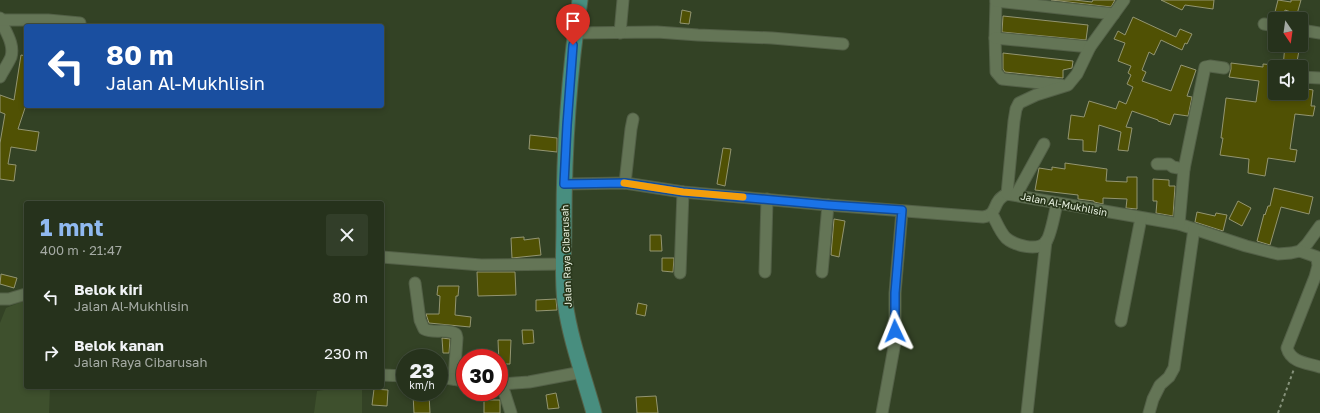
<!DOCTYPE html>
<html lang="id">
<meta charset="utf-8">
<style>
:root{--surface:#26321c;--page:#323e29;--text:#f1f3f6;--muted:#a4aaa3;--line:#424d3b;--accent:#90b9f0}
body{margin:0;font-family:"Golos Text",sans-serif;background:var(--page);color:var(--text);height:100vh;display:flex;flex-direction:column;font-size:15px;white-space:nowrap}
*{box-sizing:border-box;margin:0}
p{font-size:13px;color:var(--muted)}
.icon{flex:none;width:22px;height:22px;fill:none;stroke:currentColor;stroke-width:2;stroke-linecap:round;stroke-linejoin:round}
.map{position:relative;flex:1;overflow:hidden}
.side{position:absolute;left:24px;top:201px;width:360px;height:188px;display:flex;flex-direction:column;background:var(--surface);border-radius:4px;box-shadow:0 2px 6px #0003,0 0 0 1px var(--line)}
.side>*{flex:none}
.banner{position:absolute;left:24px;top:24px;width:360px;height:84px;border-radius:4px;box-shadow:0 2px 6px #0003,0 0 0 1px var(--line);background:#1a4fa0;color:#fff;overflow:hidden}
.needle{width:26px;rotate:167deg}
.tools{position:absolute;left:1268px;top:12px;display:grid;gap:8px}
.tools a{display:grid;place-items:center;width:40px;height:40px;border-radius:4px;background:var(--surface);box-shadow:0 2px 6px #0003,0 0 0 1px var(--line);font-size:20px}
.speed{position:absolute;left:396px;top:349px;display:flex;gap:8px;font-size:20px;font-weight:700;text-align:center}
.speed>*{display:grid;place-content:center;width:52px;height:52px;border-radius:50%;background:var(--surface);box-shadow:0 2px 6px #0003,0 0 0 1px var(--line);line-height:1}
.speed small{font-size:10px;font-weight:400}
.speed .limit{border:6px solid #d22;background:#fff;color:#111}
.pin{position:absolute;display:grid;place-items:center;width:34px;height:34px;color:#fff;margin:-41px -17px;border-radius:50% 50% 50% 0;rotate:-45deg;box-shadow:0 0 4px #0007}
.pin .icon{rotate:45deg}
.me{position:absolute;width:44px;margin:-22px;rotate:358deg;stroke-linejoin:round;filter:drop-shadow(0 0 3px #0008)}
.turn{display:flex;align-items:center;gap:14px;height:84px;padding:0 16px;font-size:18px}
.turn .icon{width:52px;height:52px;stroke-width:2.5}
.turn b{display:block;font-size:28px;line-height:34px}
.round{display:grid;place-items:center;flex:none;width:42px;height:42px;border-radius:4px;background:var(--page)}
.overview{display:flex;align-items:center;justify-content:space-between;height:68px;padding:0 16px}
h1{font-size:24px;font-weight:700;line-height:30px;color:var(--accent)}
ul{padding:0;list-style:none}
li{display:flex;align-items:center;gap:12px;height:56px;padding:0 16px}
li div{flex:1}
li b{display:block;font-size:15px}
li em{font-style:normal}
.map>svg:first-child{display:block}
</style>
<div class="map">
<svg width="1320" height="413" viewBox="0 0 1320 413">
<rect width="100%" height="100%" fill="#334225"/>
<!-- built -->
<g fill="#3e502d">
<path d="M 26,300 L 26,387 L 50,387 L 49,413 L 0,413 L 0,323 L 6,308 Z"/>
<path d="M 343,387 L 362,387 L 362,413 L 314,413 L 317,391 Z"/>
</g>
<!-- building -->
<g fill="#505104" stroke="#939571">
<path d="M 1051,0 L 1074,0 L 1092,2 L 1093,0 L 1115,0 L 1111,7 Z"/>
<path d="M 1161,0 L 1214,0 L 1213,9 L 1185,5 L 1182,10 Z"/>
<path d="M 1278,0 L 1291,2 L 1291,0 L 1301,0 L 1297,14 L 1285,10 L 1284,15 L 1275,12 Z"/>
<path d="M 682,10 L 691,12 L 689,24 L 680,23 Z"/>
<path d="M 1003,16 L 1088,25 L 1086,40 L 1002,32 Z"/>
<path d="M 1133,17 L 1176,37 L 1180,29 L 1192,34 L 1187,44 L 1185,43 L 1182,50 L 1161,40 L 1154,55 L 1149,52 L 1142,70 L 1146,72 L 1142,81 L 1171,91 L 1181,65 L 1196,70 L 1187,96 L 1192,97 L 1188,116 L 1174,114 L 1170,125 L 1158,121 L 1158,120 L 1132,111 L 1126,127 L 1132,128 L 1128,151 L 1118,150 L 1121,132 L 1099,125 L 1096,152 L 1083,151 L 1083,140 L 1068,139 L 1071,115 L 1084,117 L 1089,101 L 1116,109 L 1119,101 L 1126,104 L 1133,87 L 1127,84 L 1131,75 L 1128,73 L 1131,66 L 1118,61 L 1125,43 L 1114,39 L 1118,31 L 1125,35 Z"/>
<path d="M 1285,45 L 1300,45 L 1296,67 L 1283,67 Z"/>
<path d="M 1003,53 L 1073,61 L 1072,68 L 1063,70 L 1063,78 L 1005,72 L 1003,69 Z"/>
<path d="M 21,55 L 26,56 L 26,105 L 18,129 L 39,132 L 36,151 L 11,147 L 8,164 L 16,165 L 14,181 L 0,179 L 0,143 L 5,114 L 0,112 L 0,95 L 14,100 Z"/>
<path d="M 1231,63 L 1263,67 L 1263,64 L 1275,65 L 1275,93 L 1301,93 L 1301,88 L 1313,90 L 1311,106 L 1315,106 L 1313,116 L 1295,114 L 1290,149 L 1297,150 L 1295,162 L 1268,158 L 1265,176 L 1248,173 L 1249,159 L 1220,155 L 1223,138 L 1221,138 L 1226,98 L 1256,102 L 1259,81 L 1229,77 L 1231,69 Z"/>
<path d="M 530,135 L 557,138 L 557,152 L 529,149 Z"/>
<path d="M 723,148 L 731,149 L 725,186 L 717,184 Z"/>
<path d="M 1065,163 L 1107,169 L 1106,181 L 1127,182 L 1127,177 L 1137,177 L 1137,209 L 1126,208 L 1127,199 L 1103,198 L 1103,204 L 1094,202 L 1094,201 L 1078,199 L 1078,195 L 1035,190 L 1039,168 L 1052,170 L 1052,167 L 1065,169 Z"/>
<path d="M 1153,179 L 1169,180 L 1169,186 L 1175,186 L 1173,216 L 1156,213 L 1157,201 L 1153,201 Z"/>
<path d="M 1274,188 L 1313,197 L 1309,214 L 1281,207 L 1270,245 L 1257,241 L 1264,214 L 1265,215 L 1268,206 L 1270,206 Z"/>
<path d="M 1238,201 L 1251,208 L 1242,226 L 1229,219 Z"/>
<path d="M 1197,212 L 1215,216 L 1216,213 L 1227,215 L 1223,231 L 1195,222 Z"/>
<path d="M 834,219 L 845,221 L 839,257 L 831,255 Z"/>
<path d="M 650,235 L 661,235 L 662,251 L 650,251 Z"/>
<path d="M 524,237 L 524,240 L 539,238 L 541,255 L 512,258 L 511,238 Z"/>
<path d="M 662,258 L 674,258 L 673,272 L 662,271 Z"/>
<path d="M 477,272 L 515,272 L 516,295 L 478,296 Z"/>
<path d="M 1,274 L 17,278 L 14,288 L 0,284 Z"/>
<path d="M 438,286 L 459,286 L 458,296 L 456,296 L 455,315 L 471,317 L 470,327 L 429,323 L 426,314 L 439,314 L 440,296 L 437,295 Z"/>
<path d="M 556,299 L 557,310 L 536,311 L 536,300 Z"/>
<path d="M 638,303 L 647,305 L 645,316 L 636,314 Z"/>
<path d="M 522,330 L 533,330 L 534,343 L 523,344 Z"/>
<path d="M 442,338 L 450,339 L 449,353 L 443,353 Z"/>
<path d="M 498,340 L 511,340 L 510,364 L 499,364 Z"/>
<path d="M 374,389 L 388,390 L 387,406 L 372,405 Z"/>
<path d="M 556,393 L 559,408 L 548,409 L 546,395 Z"/>
<path d="M 413,394 L 429,394 L 430,413 L 414,413 Z"/>
<path d="M 656,396 L 658,413 L 637,413 L 636,397 Z"/>
<rect x="484" y="400" width="16" height="13"/>
</g>
<g fill="none" stroke-linecap="round" stroke-linejoin="round">
<defs>
<g id="minor">
<path d="M 996,0 L 995,38 L 996,72 L 1002,79 L 1061,85"/>
<path d="M 996,1 L 1114,14"/>
<path d="M 0,18 C 4,30 15,43 11,57 C 8,64 3,71 0,77"/>
<path d="M 1,20 L 48,20 L 80,23"/>
<path d="M 1264,24 L 1275,26"/>
<path d="M 1301,30 L 1320,33"/>
<path d="M 574,33 L 657,32 L 698,35 L 772,38 L 843,44"/>
<path d="M 620,33 L 623,0"/>
<path d="M 995,38 L 1090,47"/>
<path d="M 1301,77 L 1320,78"/>
<path d="M 1157,164 L 1169,164 L 1173,167 L 1184,169"/>
<path d="M 625,183 L 631,129 L 633,119"/>
<path d="M 564,184 L 625,183 L 683,192 L 828,205 L 983,217 C 999,215 991,201 1007,194 L 1179,224 L 1246,246 L 1278,254 L 1291,253 L 1300,251 L 1307,244 L 1320,226"/>
<path d="M 1007,194 L 1014,121 L 1016,109 L 1019,103 L 1036,95 L 1068,85 L 1077,74 L 1090,47 L 1124,0"/>
<path d="M 1016,195 L 1044,144"/>
<path d="M 992,214 C 996,221 1000,232 1006,238 C 1014,245 1037,252 1046,242 C 1051,235 1055,212 1057,203"/>
<path d="M 1179,224 L 1184,169 L 1205,67 L 1210,66 L 1224,68"/>
<path d="M 1300,251 L 1317,257 L 1318,266 L 1315,277 L 1287,348 C 1291,363 1308,363 1320,367"/>
<path d="M 382,257 L 481,265 L 564,264"/>
<path d="M 765,272 L 767,199"/>
<path d="M 822,272 L 828,205"/>
<path d="M 680,273 L 683,192"/>
<path d="M 415,283 L 420,320 L 424,329 C 434,334 446,328 456,334 L 457,338 L 454,379"/>
<path d="M 0,299 L 9,299 L 26,294"/>
<path d="M 1121,321 L 1141,218"/>
<path d="M 382,375 L 405,376"/>
<path d="M 439,377 L 465,381"/>
<path d="M 499,384 L 529,382 L 582,372"/>
<path d="M 502,385 L 511,413"/>
<path d="M 882,413 L 895,342 L 895,293 L 902,211"/>
<path d="M 1027,413 L 1046,241"/>
<path d="M 1149,413 L 1153,399 L 1160,385 L 1169,377 L 1174,368 L 1194,229"/>
</g>
<path id="major" d="M 580,0 C 569,74 564,149 564,223 C 564,249 562,276 565,302 C 570,339 584,377 594,413"/>
</defs>
<!-- minor casing -->
<use href="#minor" stroke="#536047" stroke-width="13"/>
<!-- major casing -->
<use href="#major" stroke="#536047" stroke-width="17"/>
<!-- path -->
<path stroke="#86927b" stroke-width="2" stroke-dasharray="3 3" stroke-linecap="butt" d="M 1278,413 L 1294,369"/>
<!-- minor -->
<use href="#minor" stroke="#647556" stroke-width="11"/>
<!-- major -->
<use href="#major" stroke="#488e7f" stroke-width="15"/>
</g>
<g fill="none" stroke-linecap="round" stroke-linejoin="round">
<defs>
<path id="route" d="M 573,45 L 567,125 L 564,184 L 625,183 L 683,192 L 828,205 L 902,210 L 895,293 L 895,331"/>
</defs>
<!-- route casing -->
<use href="#route" stroke="#114b97" stroke-width="10"/>
<!-- route -->
<use href="#route" stroke="#1a73e8" stroke-width="7"/>
<!-- slow -->
<path stroke="#f59e0b" stroke-width="7" d="M 624,183 L 683,192 L 743,197"/>
</g>
<g text-anchor="middle" stroke-width="3.5" stroke-linejoin="round" paint-order="stroke">
<!-- street labels -->
<g font-size="10" fill="#e7f0df" stroke="#29371b">
<text transform="translate(1064 204) rotate(11)" y="4">Jalan Al-Mukhlisin</text>
<text transform="translate(566 256) rotate(-92)" y="4">Jalan Raya Cibarusah</text>
</g>
</g>
</svg>
<div class="tools">
<a><svg class="needle" viewBox="-14 -14 28 28"><path d="M0-13l5 13h-10z" fill="#e53935"/><path d="M0 13l5-13h-10z" fill="#a4aaa3"/></svg></a>
<a><svg class="icon" aria-label="sound" viewBox="0 0 24 24"><path d="M4 9h4l5-4v14l-5-4H4zM17 9q2 3 0 6"/></svg></a>
</div>
<div class="speed"><div>23<small>km/h</small></div><div class="limit">30</div></div>
<div class="pin" style="left:573px;top:45px;background:#d93025"><svg class="icon" aria-label="arrive" viewBox="0 0 24 24"><path d="M6 21V4h12l-3 4 3 4H6"/></svg></div>
<svg class="me" style="left:895px;top:331px" viewBox="-20 -20 40 40"><path d="M0-17L14 15 0 8-14 15z" fill="#1a73e8" stroke="#fff" stroke-width="4"/></svg>
<div class="banner">
<div class="turn"><svg class="icon" aria-label="left" viewBox="0 0 24 24"><path d="M17 20v-9H6M10 6l-5 5 5 5"/></svg><div><b>80 m</b>Jalan Al-Mukhlisin</div></div>
</div>
<section class="side">
<div class="overview"><div><h1>1 mnt</h1><p>400 m · 21:47</p></div><a class="round"><svg class="icon" aria-label="close" viewBox="0 0 24 24"><path d="M6 6l12 12M18 6L6 18"/></svg></a></div>
<ul>
<li><svg class="icon" aria-label="left" viewBox="0 0 24 24"><path d="M17 20v-9H6M10 6l-5 5 5 5"/></svg><div><b>Belok kiri</b><p>Jalan Al-Mukhlisin</p></div><em>80 m</em></li>
<li><svg class="icon" aria-label="right" viewBox="0 0 24 24"><path d="M7 20v-9h11M14 6l5 5-5 5"/></svg><div><b>Belok kanan</b><p>Jalan Raya Cibarusah</p></div><em>230 m</em></li>
</ul>
</section>
</div>
